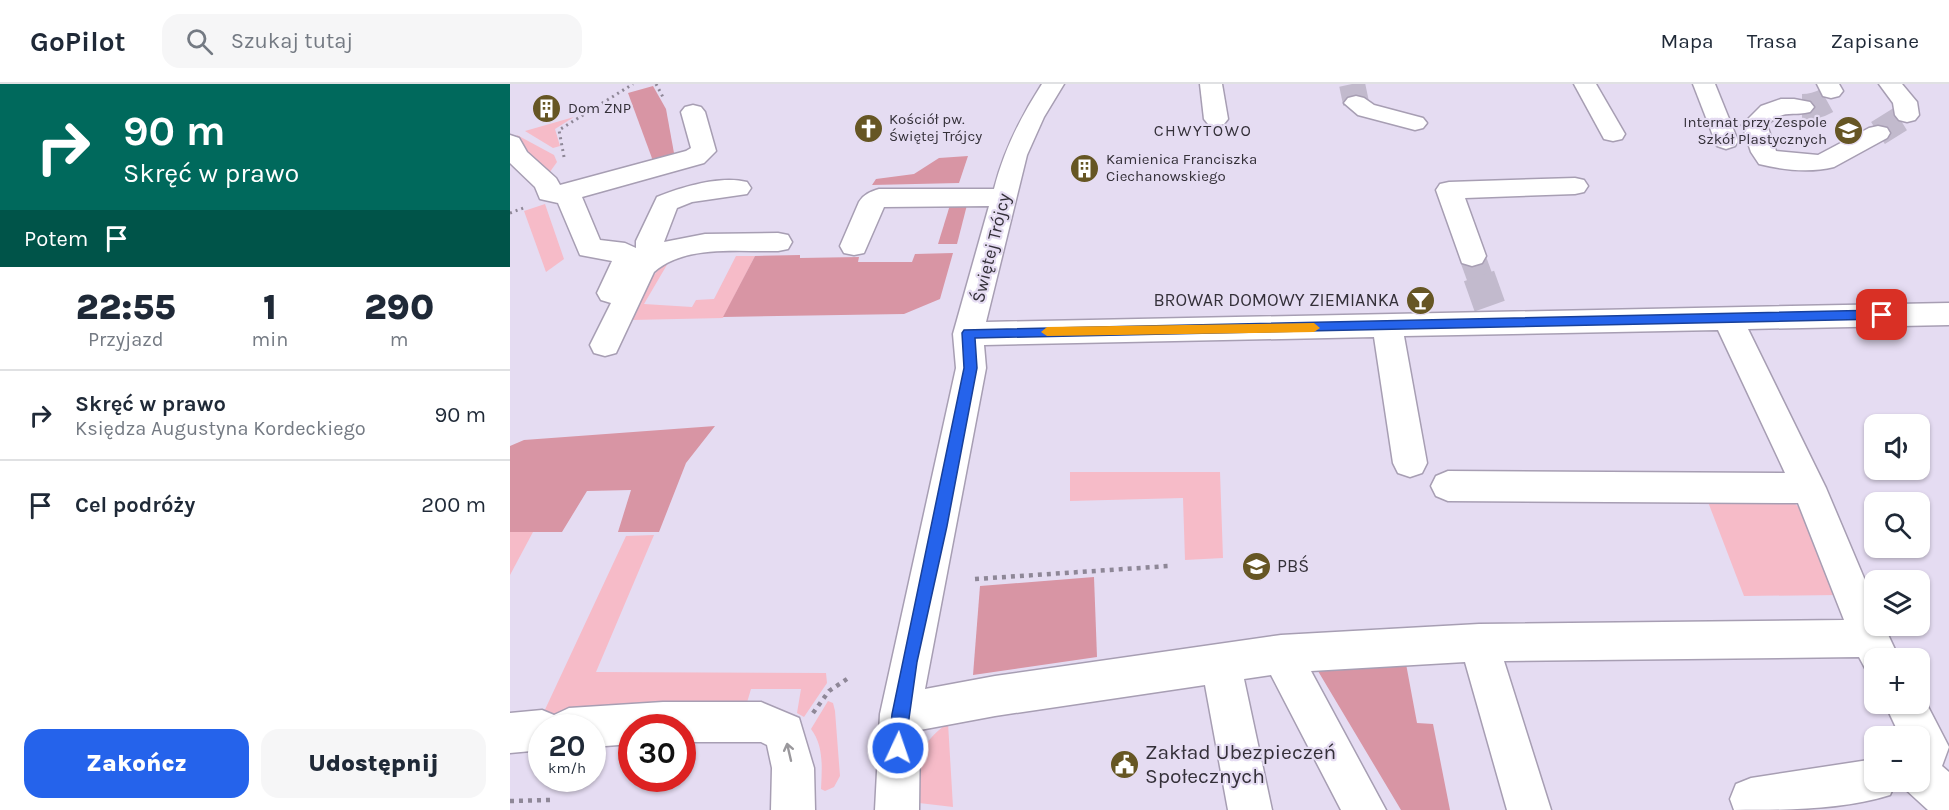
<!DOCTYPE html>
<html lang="pl">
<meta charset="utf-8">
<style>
:root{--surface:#fff;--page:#f6f6f7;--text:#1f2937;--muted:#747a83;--line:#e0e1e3;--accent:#2563eb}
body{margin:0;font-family:Karla,sans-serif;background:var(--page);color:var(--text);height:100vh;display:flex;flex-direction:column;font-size:22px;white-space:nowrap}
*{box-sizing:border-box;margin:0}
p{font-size:20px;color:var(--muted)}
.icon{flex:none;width:33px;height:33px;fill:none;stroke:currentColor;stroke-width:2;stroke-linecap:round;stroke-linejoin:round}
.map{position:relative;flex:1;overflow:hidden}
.sheet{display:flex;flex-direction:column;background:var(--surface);width:510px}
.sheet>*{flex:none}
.banner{background:#00695c;color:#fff;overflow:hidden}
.controls{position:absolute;left:1354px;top:330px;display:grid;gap:12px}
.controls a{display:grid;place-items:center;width:66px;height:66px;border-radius:12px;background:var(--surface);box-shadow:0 2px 4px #0004;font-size:30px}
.speed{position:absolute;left:18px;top:630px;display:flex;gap:12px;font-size:30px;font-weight:700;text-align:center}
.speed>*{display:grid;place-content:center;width:78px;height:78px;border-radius:50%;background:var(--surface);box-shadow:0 2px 4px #0004;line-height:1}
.speed small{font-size:15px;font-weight:400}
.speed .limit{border:9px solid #d22;background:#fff;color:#111}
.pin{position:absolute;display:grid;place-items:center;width:51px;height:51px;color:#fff;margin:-26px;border-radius:12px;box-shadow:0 3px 9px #0006}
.me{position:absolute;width:66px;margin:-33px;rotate:3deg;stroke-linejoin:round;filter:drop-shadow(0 0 4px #0008)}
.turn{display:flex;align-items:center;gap:21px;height:126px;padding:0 24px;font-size:27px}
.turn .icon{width:78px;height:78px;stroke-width:2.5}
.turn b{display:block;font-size:42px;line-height:51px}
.then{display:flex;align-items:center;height:57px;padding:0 24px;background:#0003;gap:12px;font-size:22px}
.eta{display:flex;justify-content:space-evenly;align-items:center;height:102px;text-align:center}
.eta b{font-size:36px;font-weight:800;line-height:42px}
.primary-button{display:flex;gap:12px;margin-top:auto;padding:12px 24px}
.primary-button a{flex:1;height:69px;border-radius:18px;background:var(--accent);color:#fff;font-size:24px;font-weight:800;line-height:69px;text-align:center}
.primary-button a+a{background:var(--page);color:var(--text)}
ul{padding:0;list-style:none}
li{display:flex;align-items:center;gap:18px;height:90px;padding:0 24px;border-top:2px solid var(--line)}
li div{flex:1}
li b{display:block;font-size:22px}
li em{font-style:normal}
header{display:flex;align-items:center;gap:36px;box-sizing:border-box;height:84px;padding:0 30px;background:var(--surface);border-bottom:2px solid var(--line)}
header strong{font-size:28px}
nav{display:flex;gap:33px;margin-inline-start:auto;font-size:21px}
.search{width:420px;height:54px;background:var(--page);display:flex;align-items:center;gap:15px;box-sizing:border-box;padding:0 21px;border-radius:18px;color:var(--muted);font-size:22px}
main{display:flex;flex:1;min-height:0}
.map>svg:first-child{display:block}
</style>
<header>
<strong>GoPilot</strong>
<div class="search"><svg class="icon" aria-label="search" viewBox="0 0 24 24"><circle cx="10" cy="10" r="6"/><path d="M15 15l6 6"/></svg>Szukaj tutaj</div>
<nav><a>Mapa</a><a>Trasa</a><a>Zapisane</a></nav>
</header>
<main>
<section class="sheet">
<div class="banner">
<div class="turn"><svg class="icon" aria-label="right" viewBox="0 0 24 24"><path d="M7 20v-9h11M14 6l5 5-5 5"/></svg><div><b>90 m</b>Skręć w prawo</div></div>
<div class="then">Potem<svg class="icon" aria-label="arrive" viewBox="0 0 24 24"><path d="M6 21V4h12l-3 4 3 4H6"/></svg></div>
</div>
<div class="eta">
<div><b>22:55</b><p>Przyjazd</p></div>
<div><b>1</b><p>min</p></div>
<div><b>290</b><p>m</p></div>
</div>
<ul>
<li><svg class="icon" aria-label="right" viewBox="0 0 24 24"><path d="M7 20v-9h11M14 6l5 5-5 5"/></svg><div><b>Skręć w prawo</b><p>Księdza Augustyna Kordeckiego</p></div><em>90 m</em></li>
<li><svg class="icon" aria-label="arrive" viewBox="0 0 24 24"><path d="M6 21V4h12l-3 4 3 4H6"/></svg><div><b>Cel podróży</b></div><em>200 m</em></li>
</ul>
<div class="primary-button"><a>Zakończ</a><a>Udostępnij</a></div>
</section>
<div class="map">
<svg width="1439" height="726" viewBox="0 0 1439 726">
<rect width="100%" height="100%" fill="#e5dcf2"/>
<!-- green -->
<g fill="#f6bbc8">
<path d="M 64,33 L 45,45 L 50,62 L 43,64 L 15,47 Z"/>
<path d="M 7,51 L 44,71 L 47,78 L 37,92 L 10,62 Z"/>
<path d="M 35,120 L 54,175 L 36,188 L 14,127 Z"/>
<path d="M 226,172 L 245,172 L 213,234 L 121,236 C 131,217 138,189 158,179 L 134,220 L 182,223 L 186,216 L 204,215 Z"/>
<path d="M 560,388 L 710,388 L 713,474 L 675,476 L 673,414 L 560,417 Z"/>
<path d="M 1198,418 L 1285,420 L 1295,428 L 1329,511 L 1234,512 Z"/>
<path d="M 0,448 L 23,448 L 0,491 Z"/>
<path d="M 144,451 L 86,588 L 316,589 L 317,599 L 294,633 L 287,629 L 291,605 L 241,605 L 233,632 L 32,632 L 116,452 Z"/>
<path d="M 318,617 L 323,619 L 325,627 L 330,692 L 324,703 L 315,707 L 311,705 C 312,684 314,662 301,645 Z"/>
<path d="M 438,639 L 443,723 L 409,719 C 409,681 404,663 438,639 Z"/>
</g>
<!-- forest -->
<g fill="#d895a4">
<path d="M 143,2 L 156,25 L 164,69 L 143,77 L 118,9 Z"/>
<path d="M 458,72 L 449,99 L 362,101 L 366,95 L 404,90 L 429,74 Z"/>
<path d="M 440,121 L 457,121 L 447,160 L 428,160 Z"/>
<path d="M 443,169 L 430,215 L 394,230 L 213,233 L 245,172 L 290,171 L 290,174 L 349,173 L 348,178 L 402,178 L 405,170 Z"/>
<path d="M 205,342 L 176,379 L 149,448 L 108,448 L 121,406 L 77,407 L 52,448 L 0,448 L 0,362 L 14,356 Z"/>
<path d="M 584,493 L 587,573 L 463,591 L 470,502 Z"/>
<path d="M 894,569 L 907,639 L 923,640 L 940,726 L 891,726 L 802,577 Z"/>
</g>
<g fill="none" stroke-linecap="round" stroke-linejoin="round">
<!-- minor-tunnel-far1 -->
<g stroke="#c2bacd" stroke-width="26" stroke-dasharray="26 13" stroke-linecap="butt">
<path d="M 842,0 L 846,19"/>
<path d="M 1292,23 C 1303,23 1312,20 1321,14 L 1321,7"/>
<path d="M 1368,49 L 1397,31"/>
<path d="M 962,172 L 970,194"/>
</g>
<!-- minor-tunnel -->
<path stroke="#c2bacd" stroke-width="32" stroke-dasharray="32 16" stroke-linecap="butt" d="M 969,192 L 980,223"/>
<defs>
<g id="minor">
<path d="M 532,0 L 554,0 L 534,33 L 517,71 L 476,238 L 1439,219 L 1439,241 L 1238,245 L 1316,404 L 1365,520 L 1365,542 L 1374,542 L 1389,574 L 1365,574 L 1365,590 L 1356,586 L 1349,573 L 994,577 L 1041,726 L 997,726 L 955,578 L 801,587 L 876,726 L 831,726 L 761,591 L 734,595 L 762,726 L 718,726 L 695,601 L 485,632 L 410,646 L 409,726 L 365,726 L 370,630 L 446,284 L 443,250 L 479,122 L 374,123 L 354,169 L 344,171 L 334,169 L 330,162 L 349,118 C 354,110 360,108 369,105 L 484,105 C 494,66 510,34 532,0 ZM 1208,246 L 1275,389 L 938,387 L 926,392 L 921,402 L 926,412 L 938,417 L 1288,419 L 1334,536 L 969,540 L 771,551 L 485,592 L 415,605 L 476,284 L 474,261 L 864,253 L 883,379 L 888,389 L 900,393 L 912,389 L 917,379 L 894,252 Z"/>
<path d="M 690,0 L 712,0 L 718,35 L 714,40 L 706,42 L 698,40 L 694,35 Z"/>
<path d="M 1064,0 L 1086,0 L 1115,50 L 1112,55 L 1103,57 L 1094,55 Z"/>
<path d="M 1183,0 L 1205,0 L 1228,57 L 1225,62 L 1216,65 L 1207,62 Z"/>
<path d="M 1307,0 L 1329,0 L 1333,7 L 1329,12 L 1321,14 L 1313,12 Z"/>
<path d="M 1369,0 L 1392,0 L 1407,18 L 1409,31 L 1405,36 L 1397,38 L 1389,36 L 1385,31 L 1383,19 Z"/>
<path d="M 846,12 L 854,14 L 864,21 L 913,34 L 917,39 L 913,44 L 905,46 L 848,31 L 834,19 L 838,14 Z"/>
<path d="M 1271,15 L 1284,15 L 1300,18 L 1304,23 L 1300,28 C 1281,33 1275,24 1257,41 L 1266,67 L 1308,71 L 1359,44 L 1368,42 L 1377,44 L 1380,49 L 1377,54 L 1324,83 C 1300,89 1273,86 1249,80 L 1241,68 L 1232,41 L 1251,22 Z"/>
<path d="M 183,21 L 191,23 L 195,28 L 206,67 L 194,79 L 72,113 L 90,156 L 115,159 L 126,164 L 126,157 L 147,113 C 171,103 211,91 237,98 L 241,104 L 237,110 L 182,118 L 167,124 L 154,158 L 195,150 L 268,149 L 278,151 L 282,158 L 278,165 L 268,167 C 229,168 176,160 144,188 L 106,269 L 95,272 L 84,269 L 80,261 L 101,219 L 91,216 L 87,209 L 102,177 L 70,171 L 48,119 L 30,115 L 25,103 L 0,79 L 0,51 L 9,54 L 17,68 L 46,94 L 50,101 L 176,67 L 181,64 L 171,28 L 175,23 Z"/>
<path d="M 1065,94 L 1074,96 L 1078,102 L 1074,108 L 1065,110 L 955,114 L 976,172 L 972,179 L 962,182 L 952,179 L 926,106 L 930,100 L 939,98 Z"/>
<path d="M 1410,607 L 1439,663 L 1432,682 L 1439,688 L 1439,726 L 1418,726 L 1395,705 L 1392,698 L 1410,698 L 1410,652 L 1390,652 L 1375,620 L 1410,620 Z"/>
<path d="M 153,618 L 251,618 L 289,634 L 304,684 L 305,726 L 261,726 L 262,684 L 257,661 L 251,658 L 172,658 L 172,644 L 122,644 L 122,660 L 82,663 L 82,644 L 32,644 L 32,666 L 0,669 L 0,629 L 32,626 L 44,631 L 59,624 Z"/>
<path d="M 1365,675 L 1365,698 L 1386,698 L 1380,711 C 1332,726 1275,726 1224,726 L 1220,715 L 1226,700 L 1241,694 Z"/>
</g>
</defs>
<!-- minor casing -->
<use href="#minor" stroke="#a79eb3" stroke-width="3"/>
<!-- path-far1 -->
<g stroke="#8e8797" stroke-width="3" stroke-dasharray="2 4" stroke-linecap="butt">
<path d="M 146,0 L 154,15"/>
<path d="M 54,73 L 49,46 L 123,0"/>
<path d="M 0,129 L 16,123"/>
</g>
<!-- path -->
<g stroke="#8e8797" stroke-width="4.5" stroke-dasharray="4 5" stroke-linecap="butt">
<path d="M 465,495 L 659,482"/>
<path d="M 303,629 L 319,607 L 337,595"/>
<path d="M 0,717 L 40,716"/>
</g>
<!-- minor -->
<use href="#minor" fill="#fff" fill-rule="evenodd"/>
</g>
<!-- one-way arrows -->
<defs><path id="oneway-shaft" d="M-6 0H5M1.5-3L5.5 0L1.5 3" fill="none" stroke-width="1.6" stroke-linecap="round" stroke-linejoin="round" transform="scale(1.5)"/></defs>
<use stroke="#9a989c" href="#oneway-shaft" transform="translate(279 668) rotate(-103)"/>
<!-- route -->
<path fill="#2563eb" stroke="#184099" stroke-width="1.5" d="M 1372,226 L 1379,231 L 1372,235 L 465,254 L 467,284 L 437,442 L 407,578 L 394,670 L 388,672 L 382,670 L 379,664 L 382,630 L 454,284 L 452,249 L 454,246 Z"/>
<!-- slow -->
<path fill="#f59e0b" d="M 804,239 L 810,244 L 804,248 L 537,252 L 531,248 L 537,243 Z"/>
<!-- icons -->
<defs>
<symbol id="building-disc" viewBox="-11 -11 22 22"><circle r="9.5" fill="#665624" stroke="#e5dcf2"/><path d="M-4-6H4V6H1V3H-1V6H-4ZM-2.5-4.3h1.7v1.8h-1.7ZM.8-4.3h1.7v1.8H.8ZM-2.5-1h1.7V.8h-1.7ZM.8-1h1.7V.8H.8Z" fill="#fff"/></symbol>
<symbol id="church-disc" viewBox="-11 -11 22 22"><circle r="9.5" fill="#665624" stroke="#e5dcf2"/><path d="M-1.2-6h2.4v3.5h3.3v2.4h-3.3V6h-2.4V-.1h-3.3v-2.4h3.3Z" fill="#fff"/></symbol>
<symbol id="university-disc" viewBox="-11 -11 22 22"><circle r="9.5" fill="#665624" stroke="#e5dcf2"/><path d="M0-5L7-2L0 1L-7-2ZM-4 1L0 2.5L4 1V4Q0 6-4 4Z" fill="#fff"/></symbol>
<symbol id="bar-disc" viewBox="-11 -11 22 22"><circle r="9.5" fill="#665624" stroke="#e5dcf2"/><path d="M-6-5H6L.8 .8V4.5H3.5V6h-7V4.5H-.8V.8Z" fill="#fff"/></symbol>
<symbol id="civic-disc" viewBox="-11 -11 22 22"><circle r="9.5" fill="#665624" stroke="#e5dcf2"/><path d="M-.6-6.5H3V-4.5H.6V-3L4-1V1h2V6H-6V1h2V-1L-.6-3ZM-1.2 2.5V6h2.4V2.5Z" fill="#fff"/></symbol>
</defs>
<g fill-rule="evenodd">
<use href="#building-disc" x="20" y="8" width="33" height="33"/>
<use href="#church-disc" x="342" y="28" width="33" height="33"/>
<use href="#university-disc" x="1322" y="30" width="33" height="33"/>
<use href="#building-disc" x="558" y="68" width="33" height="33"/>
<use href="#bar-disc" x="894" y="200" width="33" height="33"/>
<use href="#university-disc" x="730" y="466" width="33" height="33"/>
<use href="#civic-disc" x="598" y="664" width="33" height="33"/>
</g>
<g text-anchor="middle" stroke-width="4.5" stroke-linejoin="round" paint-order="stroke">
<!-- far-poi labels -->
<g font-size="15" fill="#343039" stroke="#e5dcf2" text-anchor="start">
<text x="58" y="29">Dom ZNP</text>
<text x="379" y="40">Kościół pw.<tspan x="379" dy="17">Świętej Trójcy</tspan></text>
<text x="1317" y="43" text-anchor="end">Internat przy Zespole<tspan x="1317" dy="17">Szkół Plastycznych</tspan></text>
<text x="596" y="80">Kamienica Franciszka<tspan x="596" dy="17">Ciechanowskiego</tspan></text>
</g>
<!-- far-neighbourhood labels -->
<g font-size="16" letter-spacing="1.5" fill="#343039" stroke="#e5dcf2">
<text x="693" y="52">CHWYTOWO</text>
</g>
<!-- street labels -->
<g font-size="18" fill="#343039" stroke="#e5dcf2">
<text transform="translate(481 164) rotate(-76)" y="6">Świętej Trójcy</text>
</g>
<!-- poi labels -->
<g font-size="18" fill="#343039" stroke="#e5dcf2" text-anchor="end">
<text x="889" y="222">BROWAR DOMOWY ZIEMIANKA</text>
<text x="767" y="488" text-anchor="start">PBŚ</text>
</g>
<!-- near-poi labels -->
<g font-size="21" fill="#343039" stroke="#e5dcf2" text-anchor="start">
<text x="635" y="675">Zakład Ubezpieczeń<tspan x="635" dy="24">Społecznych</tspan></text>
</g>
</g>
</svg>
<div class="controls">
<a><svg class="icon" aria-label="sound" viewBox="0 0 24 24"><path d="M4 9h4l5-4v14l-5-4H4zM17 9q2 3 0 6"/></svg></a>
<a><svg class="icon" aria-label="search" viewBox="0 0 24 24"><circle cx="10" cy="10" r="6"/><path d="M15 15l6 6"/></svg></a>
<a><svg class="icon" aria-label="layers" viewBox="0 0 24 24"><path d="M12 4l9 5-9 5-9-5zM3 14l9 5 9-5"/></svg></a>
<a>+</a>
<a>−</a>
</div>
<div class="speed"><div>20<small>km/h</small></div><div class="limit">30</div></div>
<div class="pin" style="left:1372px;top:231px;background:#d93025"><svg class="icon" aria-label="arrive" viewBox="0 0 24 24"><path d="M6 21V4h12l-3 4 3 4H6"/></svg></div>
<svg class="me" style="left:388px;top:664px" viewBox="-20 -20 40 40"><circle r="17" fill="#2563eb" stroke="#fff" stroke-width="3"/><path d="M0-11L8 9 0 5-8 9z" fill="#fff"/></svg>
</div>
</main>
